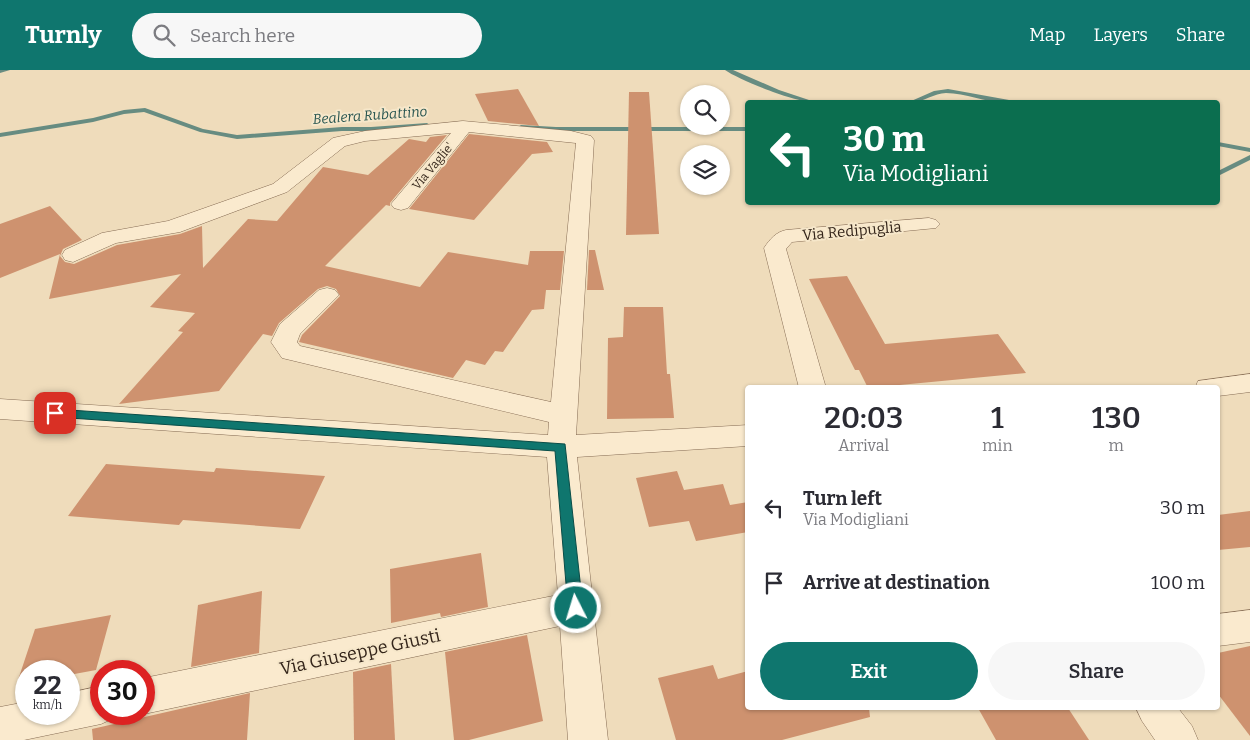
<!DOCTYPE html>
<style>
:root{--surface:#fff;--page:#f7f7f7;--text:#2b2b33;--muted:#7c7c81;--accent:#0f766e}
body{margin:0;font-family:Bitter,serif;background:var(--page);color:var(--text);height:100vh;display:flex;flex-direction:column;font-size:19px;white-space:nowrap}
*{box-sizing:border-box;margin:0}
p{font-size:16px;color:var(--muted)}
.icon{flex:none;width:28px;height:28px;fill:none;stroke:currentColor;stroke-width:2;stroke-linecap:round;stroke-linejoin:round}
.map{position:relative;flex:1;overflow:hidden}
.side{position:absolute;left:745px;top:315px;width:475px;height:325px;display:flex;flex-direction:column;background:var(--surface);border-radius:5px;box-shadow:0 1px 4px #0004}
.side>*{flex:none}
.banner{position:absolute;left:745px;top:30px;width:475px;height:105px;border-radius:5px;box-shadow:0 1px 4px #0004;background:#0b6e4f;color:#fff;overflow:hidden}
.buttons{position:absolute;left:680px;top:15px;display:grid;gap:10px}
.buttons a{display:grid;place-items:center;width:50px;height:50px;border-radius:50%;background:var(--surface);box-shadow:0 1px 4px #0004;font-size:25px}
.speed{position:absolute;left:15px;top:590px;display:flex;gap:10px;font-size:25px;font-weight:700;text-align:center}
.speed>*{display:grid;place-content:center;width:65px;height:65px;border-radius:50%;background:var(--surface);box-shadow:0 1px 4px #0004;line-height:1}
.speed small{font-size:12px;font-weight:400}
.speed .limit{border:8px solid #d22;background:#fff;color:#111}
.pin{position:absolute;display:grid;place-items:center;width:42px;height:42px;color:#fff;margin:-21px;border-radius:10px;box-shadow:0 2px 8px #0006}
.me{position:absolute;width:55px;margin:-28px;rotate:355deg;stroke-linejoin:round;filter:drop-shadow(0 0 4px #0008)}
.turn{display:flex;align-items:center;gap:18px;height:105px;padding:0 15px;font-size:22px}
.turn .icon{width:65px;height:65px;stroke-width:2.5}
.turn b{display:block;font-size:35px;line-height:42px}
.eta{display:flex;justify-content:space-evenly;align-items:center;height:85px;text-align:center}
.eta b{font-size:30px;font-weight:600;line-height:35px}
.action{display:flex;gap:10px;margin-top:auto;padding:10px 15px}
.action a{flex:1;height:58px;border-radius:30px;background:var(--accent);color:#fff;font-size:20px;font-weight:600;line-height:58px;text-align:center}
.action a+a{background:var(--page);color:var(--text)}
ul{padding:0;list-style:none}
li{display:flex;align-items:center;gap:15px;height:75px;padding:0 15px}
li div{flex:1}
li b{display:block;font-size:19px}
li em{font-style:normal}
header{display:flex;align-items:center;gap:30px;box-sizing:border-box;height:70px;padding:0 25px;background:var(--accent);color:#fff}
header strong{font-size:24px}
nav{display:flex;gap:28px;margin-inline-start:auto;font-size:18px}
.search{width:350px;height:45px;background:var(--page);display:flex;align-items:center;gap:12px;box-sizing:border-box;padding:0 18px;border-radius:28px;color:var(--muted);font-size:19px}
.map>svg:first-child{display:block}
</style>
<header>
<strong>Turnly</strong>
<div class="search"><svg class="icon" aria-label="search" viewBox="0 0 24 24"><circle cx="10" cy="10" r="6"/><path d="M15 15l6 6"/></svg>Search here</div>
<nav><a>Map</a><a>Layers</a><a>Share</a></nav>
</header>
<div class="map">
<svg width="1250" height="670" viewBox="0 0 1250 670">
<rect width="100%" height="100%" fill="#efdcbb"/>
<g fill="none" stroke-linecap="round" stroke-linejoin="round">
<!-- stream -->
<g fill="#678c81" fill-rule="evenodd">
<path d="M 0,0 L 10,0 L 0,3 Z"/>
<path d="M 725,0 L 733,0 L 779,20 L 815,32 C 799,34 739,10 725,0 Z"/>
<path d="M 948,19 L 1009,30 L 1012,32 C 990,35 968,23 946,23 C 933,23 922,34 909,32 L 934,21 Z"/>
<path d="M 145,38 L 203,59 L 237,65 L 342,57 L 371,57 L 427,53 L 430,55 L 427,57 L 371,61 L 342,61 L 237,69 L 200,62 L 144,42 L 124,44 L 93,52 L 0,67 L 0,63 L 93,48 L 124,40 Z"/>
<path d="M 521,55 L 556,57 L 748,57 L 748,61 L 556,61 L 519,58 L 518,57 Z"/>
<path d="M 1218,72 L 1250,78 L 1250,82 L 1218,76 Z"/>
<path d="M 1250,85 L 1250,90 L 1218,106 L 1218,101 Z"/>
</g>
</g>
<!-- building -->
<g fill="#ce926f">
<path d="M 518,19 L 539,56 L 488,51 L 475,24 Z"/>
<path d="M 629,22 L 649,22 L 659,164 L 626,165 Z"/>
<path d="M 469,64 L 547,72 L 553,82 L 532,84 L 474,150 L 409,139 Z"/>
<path d="M 447,65 L 390,133 L 390,136 L 386,135 L 325,196 L 420,217 L 448,182 L 528,195 L 530,181 L 564,181 L 560,220 L 546,220 L 544,239 L 532,240 L 503,282 L 495,281 L 485,295 L 466,290 L 453,308 L 299,272 L 302,265 L 340,226 L 336,219 L 327,216 L 318,219 L 279,253 L 272,266 L 263,264 L 219,321 L 119,334 L 183,262 L 178,261 L 195,243 L 150,237 L 181,204 L 49,229 L 60,184 L 0,208 L 0,154 L 50,136 L 82,170 L 63,179 L 60,186 L 65,192 L 74,194 L 117,175 L 180,164 L 202,156 L 203,198 L 248,149 L 277,151 L 323,97 L 368,105 L 409,69 L 426,72 L 430,67 Z"/>
<path d="M 589,180 L 595,180 L 604,220 L 587,220 Z"/>
<path d="M 847,206 L 885,274 L 998,264 L 1026,303 L 868,318 L 859,300 L 855,300 L 809,209 Z"/>
<path d="M 624,237 L 663,237 L 667,304 L 670,304 L 674,348 L 607,349 L 608,268 L 623,267 Z"/>
<path d="M 106,394 L 214,402 L 216,398 L 325,406 L 300,459 L 183,450 L 179,455 L 68,446 Z"/>
<path d="M 677,401 L 684,420 L 723,414 L 730,435 L 748,432 L 748,462 L 696,471 L 689,451 L 649,457 L 636,408 Z"/>
<path d="M 1250,441 L 1250,477 L 1218,480 L 1218,445 Z"/>
<path d="M 481,483 L 488,537 L 441,547 L 440,543 L 391,553 L 390,499 Z"/>
<path d="M 262,521 L 259,583 L 191,597 L 198,535 Z"/>
<path d="M 111,545 L 96,600 L 69,605 L 69,601 L 26,601 L 26,614 L 16,616 L 35,559 Z"/>
<path d="M 527,565 L 543,651 L 469,670 L 454,670 L 445,582 Z"/>
<path d="M 1250,576 L 1250,666 L 1218,624 L 1218,583 Z"/>
<path d="M 391,594 L 395,670 L 354,670 L 353,602 Z"/>
<path d="M 713,595 L 718,609 L 748,601 L 748,638 L 869,638 L 870,647 L 782,670 L 676,670 L 658,608 Z"/>
<path d="M 250,623 L 247,670 L 93,670 L 92,659 Z"/>
<path d="M 978,638 L 1068,638 L 1089,670 L 996,670 Z"/>
</g>
<g fill="none" stroke-linecap="round" stroke-linejoin="round">
<defs>
<g id="minor">
<path d="M 463,51 L 571,61 L 591,66 L 594,70 L 576,365 L 748,355 L 748,376 L 577,387 L 608,670 L 568,670 L 560,556 L 144,644 L 143,644 L 144,608 L 558,525 L 547,387 L 0,349 L 0,329 L 548,365 L 549,352 L 282,288 L 271,272 L 280,254 L 319,220 L 327,218 L 335,220 L 339,225 L 300,264 L 297,272 L 300,276 L 551,332 L 576,73 L 469,62 L 408,138 L 401,140 L 394,138 L 391,134 L 451,63 L 365,71 L 345,76 L 287,122 L 180,162 L 116,173 L 73,192 L 65,190 L 62,185 L 65,180 L 102,163 L 168,151 L 273,114 L 333,68 L 365,61 Z"/>
<path d="M 929,148 L 936,150 L 940,154 L 936,158 L 792,172 L 786,179 L 826,318 L 799,318 L 764,178 C 770,169 776,162 786,160 Z"/>
<path d="M 1250,304 L 1250,322 L 1218,326 L 1218,318 L 1195,318 L 1198,311 Z"/>
<path d="M 1250,540 L 1250,572 L 1218,576 L 1218,544 Z"/>
<path d="M 101,616 L 101,644 L 116,644 L 114,648 L 101,654 L 24,670 L 0,670 L 0,637 L 26,632 L 26,644 L 69,644 L 69,623 Z"/>
<path d="M 1136,638 L 1178,638 L 1192,656 L 1198,670 L 1155,670 L 1142,651 Z"/>
</g>
</defs>
<!-- minor casing -->
<use href="#minor" stroke="#866c54" stroke-width="1"/>
<!-- minor -->
<use href="#minor" fill="#faeace" fill-rule="evenodd"/>
</g>
<!-- route -->
<path fill="#0f766e" stroke="#0a4d48" d="M 55,339 L 565,374 L 583,538 L 581,542 L 576,544 L 571,542 L 568,538 L 555,381 L 55,347 L 50,343 Z"/>
<g text-anchor="middle" stroke-width="4" stroke-linejoin="round" paint-order="stroke">
<!-- far-street labels -->
<g font-size="12" fill="#34251a" stroke="#f6e7ca">
<text transform="translate(433 96) rotate(-50)" y="4">Via Vaglie'</text>
</g>
<!-- far-water labels -->
<g font-size="14" font-style="italic" fill="#285550" stroke="#f6e7ca">
<text transform="translate(370 45) rotate(-4)" y="5">Bealera Rubattino</text>
</g>
<!-- street labels -->
<g font-size="15" fill="#34251a" stroke="#f6e7ca">
<text transform="translate(852 161) rotate(-5)" y="5">Via Redipuglia</text>
</g>
<!-- near-street labels -->
<g font-size="18" fill="#34251a" stroke="#f6e7ca">
<text transform="translate(360 582) rotate(-12)" y="6">Via Giuseppe Giusti</text>
</g>
</g>
</svg>
<div class="buttons">
<a><svg class="icon" aria-label="search" viewBox="0 0 24 24"><circle cx="10" cy="10" r="6"/><path d="M15 15l6 6"/></svg></a>
<a><svg class="icon" aria-label="layers" viewBox="0 0 24 24"><path d="M12 4l9 5-9 5-9-5zM3 14l9 5 9-5"/></svg></a>
</div>
<div class="speed"><div>22<small>km/h</small></div><div class="limit">30</div></div>
<div class="pin" style="left:55px;top:343px;background:#d93025"><svg class="icon" aria-label="arrive" viewBox="0 0 24 24"><path d="M6 21V4h12l-3 4 3 4H6"/></svg></div>
<svg class="me" style="left:576px;top:538px" viewBox="-20 -20 40 40"><circle r="17" fill="#0f766e" stroke="#fff" stroke-width="3"/><path d="M0-11L8 9 0 5-8 9z" fill="#fff"/></svg>
<div class="banner">
<div class="turn"><svg class="icon" aria-label="left" viewBox="0 0 24 24"><path d="M17 20v-9H6M10 6l-5 5 5 5"/></svg><div><b>30 m</b>Via Modigliani</div></div>
</div>
<section class="side">
<div class="eta">
<div><b>20:03</b><p>Arrival</p></div>
<div><b>1</b><p>min</p></div>
<div><b>130</b><p>m</p></div>
</div>
<ul>
<li><svg class="icon" aria-label="left" viewBox="0 0 24 24"><path d="M17 20v-9H6M10 6l-5 5 5 5"/></svg><div><b>Turn left</b><p>Via Modigliani</p></div><em>30 m</em></li>
<li><svg class="icon" aria-label="arrive" viewBox="0 0 24 24"><path d="M6 21V4h12l-3 4 3 4H6"/></svg><div><b>Arrive at destination</b></div><em>100 m</em></li>
</ul>
<div class="action"><a>Exit</a><a>Share</a></div>
</section>
</div>
